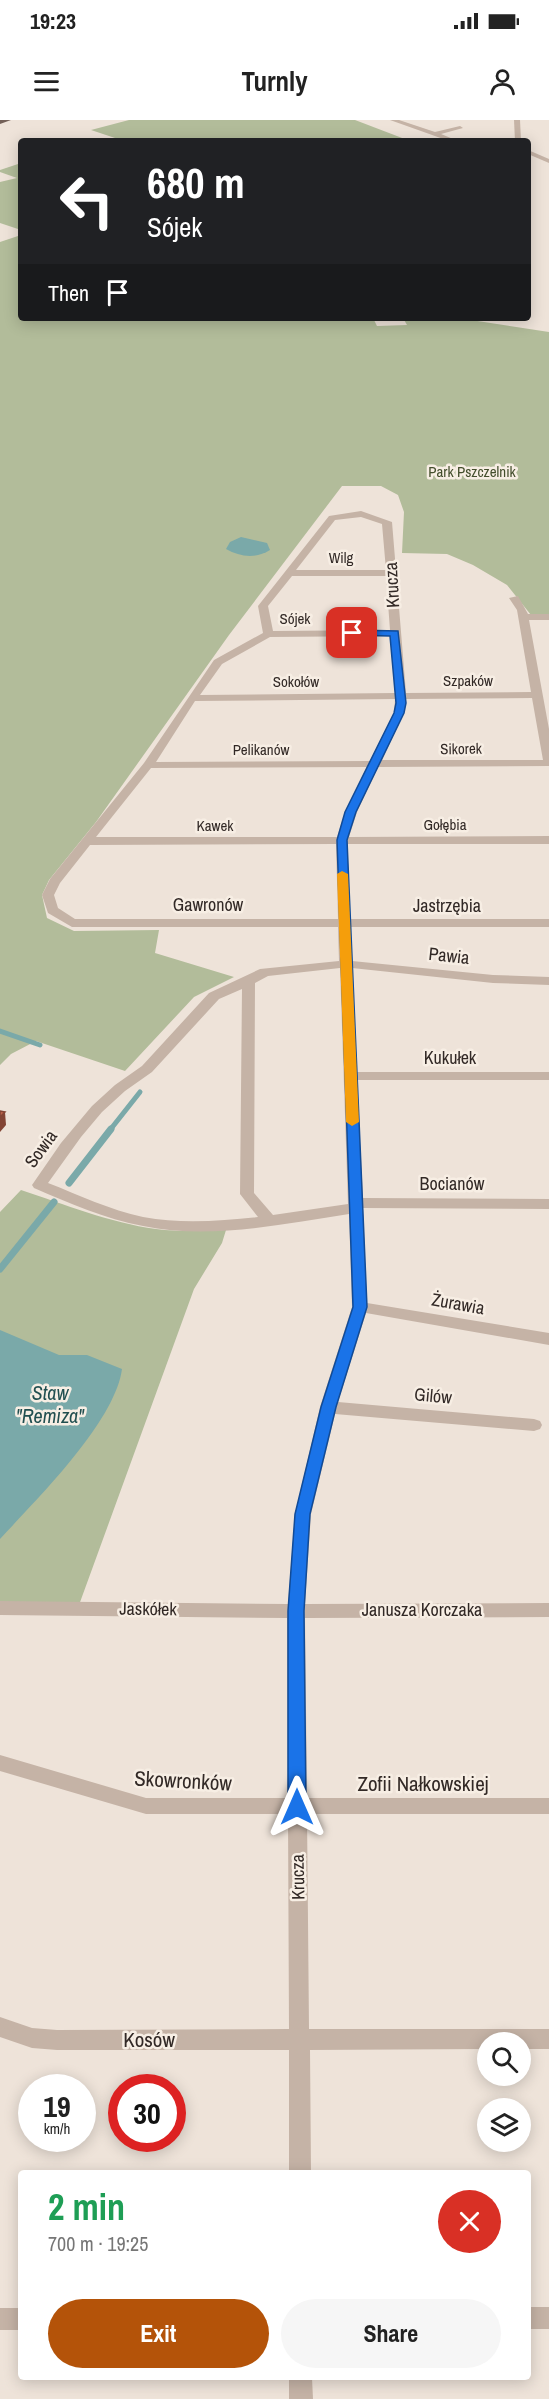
<!DOCTYPE html>
<meta charset="utf-8">
<style>
:root{--surface:#fff;--page:#f6f6f6;--text:#222;--muted:#767676;--accent:#b45309}
body{margin:0;font-family:"Archivo Narrow",sans-serif;background:var(--page);color:var(--text);height:100vh;display:flex;flex-direction:column;font-size:22px;white-space:nowrap}
*{box-sizing:border-box;margin:0}
p{font-size:20px;color:var(--muted)}
.icon{flex:none;width:33px;height:33px;fill:none;stroke:currentColor;stroke-width:2;stroke-linecap:round;stroke-linejoin:round}
.map{position:relative;flex:1;overflow:hidden}
.details{position:absolute;left:18px;top:2050px;width:513px;height:210px;display:flex;flex-direction:column;background:var(--surface);border-radius:6px;box-shadow:0 3px 15px #0003}
.details>*{flex:none}
.top-card{position:absolute;left:18px;top:18px;width:513px;height:183px;border-radius:6px;box-shadow:0 3px 15px #0003;background:#202124;color:#fff;overflow:hidden}
.controls{position:absolute;left:477px;top:1912px;display:grid;gap:12px}
.controls a{display:grid;place-items:center;width:54px;height:54px;border-radius:50%;background:var(--surface);box-shadow:0 3px 15px #0003;font-size:30px}
.speed{position:absolute;left:18px;top:1954px;display:flex;gap:12px;font-size:30px;font-weight:700;text-align:center}
.speed>*{display:grid;place-content:center;width:78px;height:78px;border-radius:50%;background:var(--surface);box-shadow:0 3px 15px #0003;line-height:1}
.speed small{font-size:15px;font-weight:400}
.speed .limit{border:9px solid #d22;background:#fff;color:#111}
.pin{position:absolute;display:grid;place-items:center;width:51px;height:51px;color:#fff;margin:-26px;border-radius:12px;box-shadow:0 3px 9px #0006}
.me{position:absolute;width:66px;margin:-33px;rotate:0deg;stroke-linejoin:round;filter:drop-shadow(0 0 4px #0008)}
.turn{display:flex;align-items:center;gap:21px;height:126px;padding:0 30px;font-size:27px}
.turn .icon{width:78px;height:78px;stroke-width:2.5}
.turn b{display:block;font-size:42px;line-height:51px}
.then{display:flex;align-items:center;height:57px;padding:0 30px;background:#0003;gap:12px;font-size:22px}
.round{display:grid;place-items:center;flex:none;width:63px;height:63px;border-radius:32px;background:var(--page)}
.summary{display:flex;align-items:center;justify-content:space-between;height:102px;padding:0 30px}
h1{font-size:36px;font-weight:700;line-height:45px;color:#1e9e55}
.cta{display:flex;gap:12px;margin-top:auto;padding:12px 30px}
.cta a{flex:1;height:69px;border-radius:36px;background:var(--accent);color:#fff;font-size:24px;font-weight:700;line-height:69px;text-align:center}
.cta a+a{background:var(--page);color:var(--text)}
.status{display:flex;justify-content:space-between;align-items:center;height:42px;padding:0 30px;background:var(--surface);direction:ltr}
.status svg{height:16px;fill:currentColor}
header{display:flex;justify-content:space-between;align-items:center;height:78px;padding:0 30px;background:var(--surface);font-size:27px;font-weight:700}
.map>svg:first-child{display:block}
</style>
<div class="status"><b>19:23</b><svg viewBox="0 0 49 12"><path d="M0 12V9h3v3zM5 12V6h3v6zM10 12V3h3v9zM15 12V0h3v12zM26 1h20v11H26zM47 4h2v5h-2z"/></svg></div>
<header><svg class="icon" aria-label="menu" viewBox="0 0 24 24"><path d="M4 6h16M4 12h16M4 18h16"/></svg>Turnly<svg class="icon" aria-label="person" viewBox="0 0 24 24"><circle cx="12" cy="8" r="4"/><path d="M4 21q1-7 8-7t8 7"/></svg></header>
<div class="map">
<svg width="549" height="2279" viewBox="0 0 549 2279">
<rect width="100%" height="100%" fill="#eee3d9"/>
<!-- green -->
<g fill="#b2bc9a">
<path d="M 129,0 L 355,0 L 410,21 L 124,21 L 91,10 Z"/>
<path d="M 21,43 L 21,110 L 0,103 L 0,62 L 17,58 L 0,52 L 0,50 Z"/>
<path d="M 21,115 L 21,198 L 373,198 L 377,206 L 407,205 L 403,198 L 382,198 L 458,198 L 549,212 L 549,495 L 531,495 L 507,465 L 473,445 L 447,434 L 402,433 L 404,392 L 398,375 L 381,366 L 342,366 L 229,515 L 96,702 L 49,760 L 42,775 L 47,798 L 74,811 L 159,810 L 155,833 L 234,857 L 194,877 L 125,951 L 36,921 L 11,934 L 0,945 L 0,122 Z"/>
<path d="M 21,1070 C 64,1084 110,1103 156,1109 C 179,1112 202,1111 226,1110 L 222,1123 L 194,1169 L 79,1485 L 0,1484 L 0,1092 Z"/>
</g>
<!-- water -->
<g fill="#7aa9a9">
<path d="M 241,417 L 267,423 L 270,430 C 256,439 240,437 226,429 L 230,422 Z"/>
<path d="M 0,1210 L 59,1235 L 87,1235 L 122,1249 C 115,1302 37,1379 0,1419 Z"/>
</g>
<g fill="none" stroke-linecap="round" stroke-linejoin="round">
<!-- stream-far1 -->
<g stroke="#7aa9a9" stroke-width="5">
<path d="M 0,911 L 40,925"/>
<path d="M 110,1010 L 140,972"/>
</g>
<!-- stream -->
<g stroke="#7aa9a9" stroke-width="7">
<path d="M 69,1063 L 111,1009"/>
<path d="M 0,1149 L 54,1082"/>
</g>
<!-- street -->
<g fill="#c5b3a6" fill-rule="evenodd">
<path d="M 390,0 L 399,0 L 435,12 L 460,6 L 463,8 L 441,14 L 458,21 L 449,21 Z"/>
<path d="M 514,0 L 520,0 L 521,21 L 515,21 Z"/>
<path d="M 528,30 L 549,39 L 549,43 L 528,34 Z"/>
<path d="M 361,391 L 392,402 L 406,573 L 531,572 L 517,490 L 509,478 L 518,476 L 528,494 L 549,494 L 549,500 L 529,500 L 549,609 L 549,646 L 378,647 L 357,692 L 349,717 L 549,716 L 549,724 L 348,724 L 347,730 L 350,799 L 549,799 L 549,807 L 350,807 L 352,841 L 493,855 L 549,857 L 549,865 L 493,863 L 352,848 L 357,952 L 549,952 L 549,960 L 357,960 L 363,1078 L 549,1079 L 549,1089 L 363,1088 L 367,1183 L 549,1213 L 549,1225 L 366,1193 L 338,1282 L 534,1299 L 540,1301 L 542,1305 L 540,1309 L 534,1311 L 335,1294 L 311,1394 L 305,1484 L 549,1483 L 549,1497 L 305,1498 L 307,1678 L 549,1678 L 549,1694 L 307,1694 L 309,1909 L 549,1909 L 549,1929 L 520,1929 L 520,1923 L 488,1923 L 488,1929 L 310,1930 L 311,2054 L 289,2054 L 289,1930 L 57,1930 L 32,1928 L 0,1917 L 0,1897 L 32,1908 L 57,1910 L 289,1909 L 288,1694 L 146,1694 L 0,1651 L 0,1635 L 146,1678 L 288,1678 L 287,1498 L 0,1495 L 0,1481 L 288,1484 L 295,1394 L 320,1287 L 352,1187 L 349,1094 C 282,1104 210,1120 143,1106 C 105,1099 69,1083 34,1068 L 32,1065 L 61,1023 L 92,986 L 115,965 L 142,946 L 209,873 L 260,849 L 339,841 L 338,807 L 72,807 L 48,793 L 42,775 L 50,759 L 144,643 L 214,540 L 263,513 L 258,486 L 329,396 ZM 361,397 L 382,404 L 386,450 L 296,450 L 335,400 ZM 292,456 L 386,456 L 390,510 L 273,511 L 268,486 ZM 391,516 L 395,573 L 200,575 L 222,544 L 270,517 ZM 532,578 L 543,640 L 382,640 L 404,593 L 406,579 ZM 395,579 L 394,593 L 370,641 L 156,642 L 195,581 ZM 367,647 L 345,692 L 337,717 L 96,717 L 151,648 ZM 336,724 L 338,799 L 75,799 L 58,788 L 54,775 L 60,763 L 90,725 ZM 340,848 L 348,1084 L 273,1095 L 254,1073 L 255,863 L 268,856 ZM 242,869 L 240,1074 L 258,1097 C 220,1101 181,1104 143,1097 C 110,1090 79,1075 48,1063 L 81,1017 L 102,992 L 125,971 L 152,952 L 219,879 Z"/>
<rect x="528" y="2187" width="21" height="22"/>
<rect x="0" y="2188" width="21" height="22"/>
<path d="M 289,2258 L 312,2258 L 313,2279 L 289,2279 Z"/>
</g>
<!-- primary -->
<path fill="#736058" fill-rule="evenodd" d="M 0,0 L 11,0 L 0,4 Z"/>
</g>
<!-- shaded-wall -->
<path fill="#834434" d="M 5,992 L 6,1005 L 0,1012 L 0,997 Z"/>
<!-- building -->
<path fill="#bb614a" stroke="#834434" stroke-width="1.5" d="M 0,991 L 5,992 L 0,997 Z"/>
<!-- route -->
<path fill="#1a73e8" stroke="#114b97" stroke-width="1.5" d="M 352,510 L 398,511 L 406,583 L 404,593 L 356,692 L 347,720 L 367,1187 L 336,1287 L 310,1394 L 304,1491 L 306,1687 L 303,1692 L 297,1694 L 291,1692 L 288,1687 L 288,1491 L 295,1394 L 321,1287 L 353,1187 L 337,720 L 345,692 L 394,593 L 396,583 L 390,516 L 349,515 L 349,511 Z"/>
<!-- slow -->
<path fill="#f59e0b" d="M 342,751 L 348,754 L 359,1002 L 352,1006 L 346,1002 L 337,754 Z"/>
<g text-anchor="middle" stroke-width="5" stroke-linejoin="round" paint-order="stroke">
<!-- far-park labels -->
<g font-size="15" fill="#434e2c" stroke="#f7eee4">
<text x="472" y="357">Park Pszczelnik</text>
</g>
<!-- far-street labels -->
<g font-size="15" fill="#322926" stroke="#f7eee4">
<text x="341" y="443">Wilg</text>
<text x="295" y="504">Sójek</text>
<text x="468" y="566">Szpaków</text>
<text x="296" y="567">Sokołów</text>
<text transform="translate(461 629) rotate(-1)" y="5">Sikorek</text>
<text x="261" y="635">Pelikanów</text>
<text x="445" y="710">Gołębia</text>
<text x="215" y="711">Kawek</text>
</g>
<!-- street labels -->
<g font-size="18" fill="#322926" stroke="#f7eee4">
<text transform="translate(392 465) rotate(-93)" y="6">Krucza</text>
<text x="208" y="791">Gawronów</text>
<text x="447" y="792">Jastrzębia</text>
<text transform="translate(449 836) rotate(6)" y="6">Pawia</text>
<text x="450" y="944">Kukułek</text>
<text transform="translate(41 1029) rotate(-54)" y="6">Sowia</text>
<text x="452" y="1070">Bocianów</text>
<text transform="translate(458 1184) rotate(10)" y="6">Żurawia</text>
<text transform="translate(433 1276) rotate(5)" y="6">Gilów</text>
<text transform="translate(148 1489) rotate(1)" y="6">Jaskółek</text>
<text x="422" y="1496">Janusza Korczaka</text>
<text transform="translate(298 1757) rotate(-91)" y="6">Krucza</text>
</g>
<!-- water labels -->
<g font-size="20" font-style="italic" fill="#204e4f" stroke="#f7eee4">
<text x="50" y="1280">Staw<tspan x="50" dy="23">"Remiza"</tspan></text>
</g>
<!-- near-street labels -->
<g font-size="21" fill="#322926" stroke="#f7eee4">
<text transform="translate(183 1661) rotate(3)" y="7">Skowronków</text>
<text x="423" y="1671">Zofii Nałkowskiej</text>
<text x="149" y="1927">Kosów</text>
</g>
</g>
</svg>
<div class="controls">
<a><svg class="icon" aria-label="search" viewBox="0 0 24 24"><circle cx="10" cy="10" r="6"/><path d="M15 15l6 6"/></svg></a>
<a><svg class="icon" aria-label="layers" viewBox="0 0 24 24"><path d="M12 4l9 5-9 5-9-5zM3 14l9 5 9-5"/></svg></a>
</div>
<div class="speed"><div>19<small>km/h</small></div><div class="limit">30</div></div>
<div class="pin" style="left:352px;top:513px;background:#d93025"><svg class="icon" aria-label="arrive" viewBox="0 0 24 24"><path d="M6 21V4h12l-3 4 3 4H6"/></svg></div>
<svg class="me" style="left:297px;top:1687px" viewBox="-20 -20 40 40"><path d="M0-17L14 15 0 8-14 15z" fill="#1a73e8" stroke="#fff" stroke-width="4"/></svg>
<div class="top-card">
<div class="turn"><svg class="icon" aria-label="left" viewBox="0 0 24 24"><path d="M17 20v-9H6M10 6l-5 5 5 5"/></svg><div><b>680 m</b>Sójek</div></div>
<div class="then">Then<svg class="icon" aria-label="arrive" viewBox="0 0 24 24"><path d="M6 21V4h12l-3 4 3 4H6"/></svg></div>
</div>
<section class="details">
<div class="summary"><div><h1>2 min</h1><p>700 m · 19:25</p></div><a class="round" style="background:#d93025;color:#fff"><svg class="icon" aria-label="close" viewBox="0 0 24 24"><path d="M6 6l12 12M18 6L6 18"/></svg></a></div>
<div class="cta"><a>Exit</a><a>Share</a></div>
</section>
</div>
